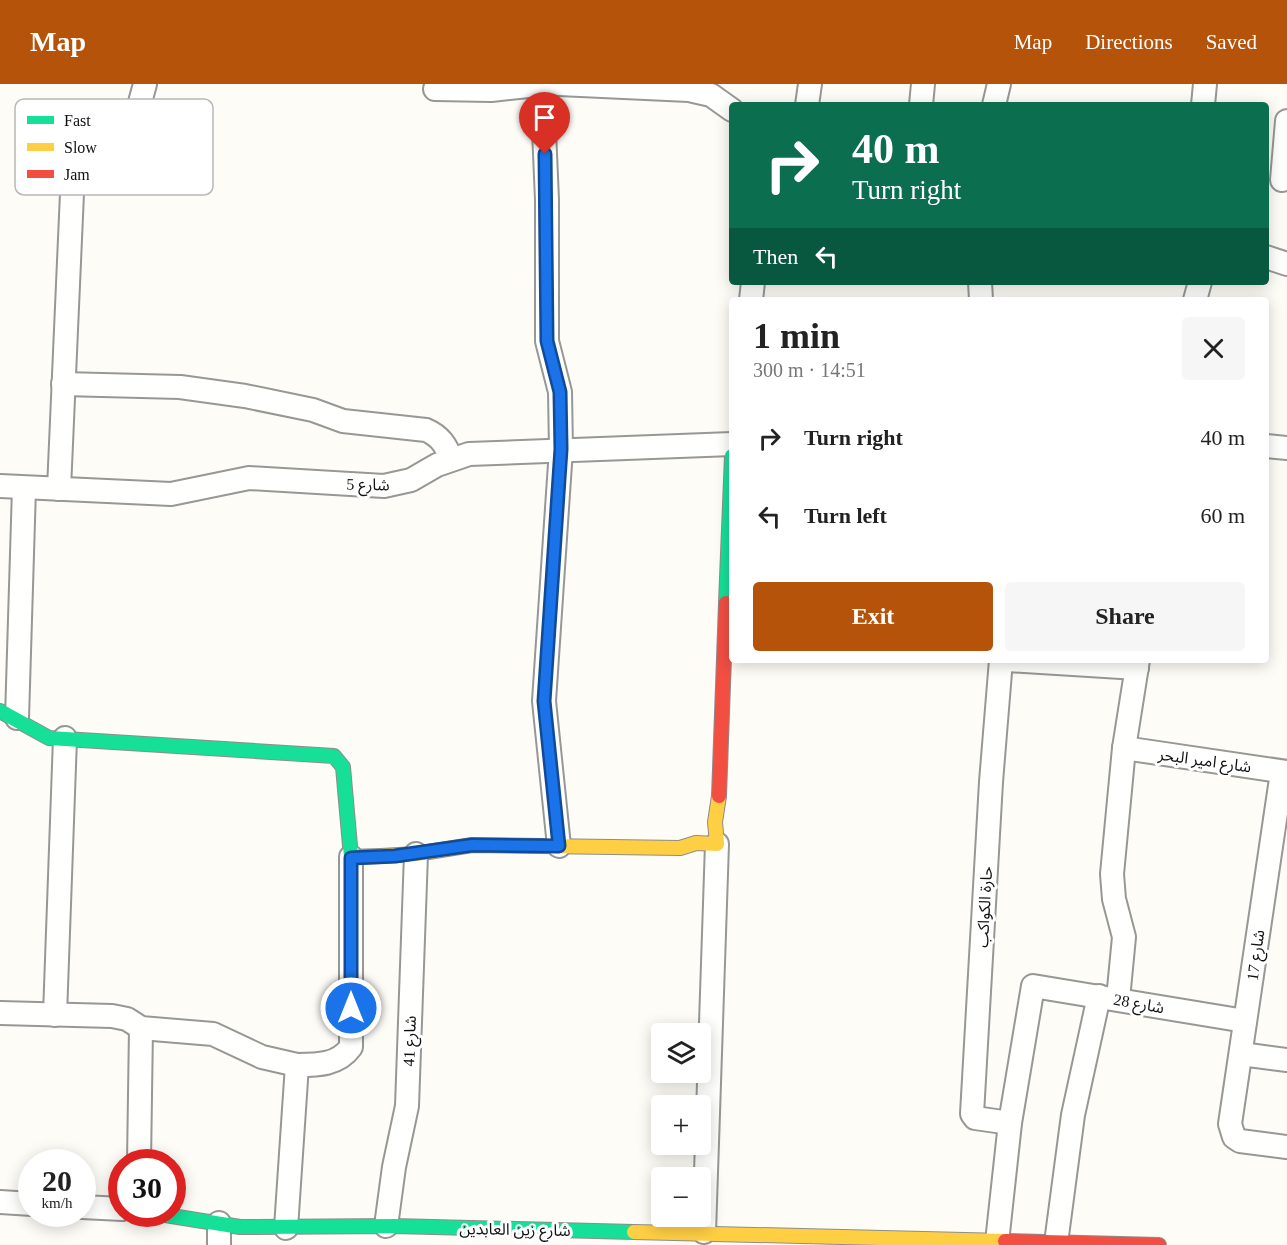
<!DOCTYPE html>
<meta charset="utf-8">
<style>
:root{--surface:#fff;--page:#f6f6f6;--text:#222;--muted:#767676;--accent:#b45309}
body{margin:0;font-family:"Times New Roman","Noto Sans Arabic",serif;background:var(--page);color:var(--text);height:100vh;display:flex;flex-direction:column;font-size:22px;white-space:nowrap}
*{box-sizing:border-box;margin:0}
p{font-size:20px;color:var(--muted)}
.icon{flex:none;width:33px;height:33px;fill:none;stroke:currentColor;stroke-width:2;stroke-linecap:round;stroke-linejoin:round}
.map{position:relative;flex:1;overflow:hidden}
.details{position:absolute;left:729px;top:213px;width:540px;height:366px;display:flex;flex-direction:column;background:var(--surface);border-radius:6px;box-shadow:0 3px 15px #0003}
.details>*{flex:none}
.hud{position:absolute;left:729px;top:18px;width:540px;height:183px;border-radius:6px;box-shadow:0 3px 15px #0003;background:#0b6e4f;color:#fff;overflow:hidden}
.tools{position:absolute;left:651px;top:939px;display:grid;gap:12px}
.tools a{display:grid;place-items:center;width:60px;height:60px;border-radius:6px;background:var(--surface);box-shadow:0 3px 15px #0003;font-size:30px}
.speed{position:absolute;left:18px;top:1065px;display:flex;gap:12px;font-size:30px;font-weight:700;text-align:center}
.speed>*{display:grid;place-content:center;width:78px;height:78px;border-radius:50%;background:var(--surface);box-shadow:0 3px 15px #0003;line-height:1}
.speed small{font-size:15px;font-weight:400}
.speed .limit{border:9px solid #d22;background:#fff;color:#111}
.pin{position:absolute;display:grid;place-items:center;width:51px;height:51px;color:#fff;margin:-62px -26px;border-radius:50% 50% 50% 0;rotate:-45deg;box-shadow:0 0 6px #0007}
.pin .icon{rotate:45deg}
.me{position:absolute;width:66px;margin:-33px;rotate:0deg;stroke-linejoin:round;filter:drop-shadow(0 0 4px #0008)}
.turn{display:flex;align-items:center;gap:21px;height:126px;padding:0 24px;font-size:27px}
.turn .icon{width:78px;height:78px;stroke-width:2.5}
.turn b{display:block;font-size:42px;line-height:51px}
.then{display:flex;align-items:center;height:57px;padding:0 24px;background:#0003;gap:12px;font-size:22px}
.round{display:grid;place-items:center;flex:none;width:63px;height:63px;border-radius:6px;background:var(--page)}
.summary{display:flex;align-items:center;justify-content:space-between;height:102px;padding:0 24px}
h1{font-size:36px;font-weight:600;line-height:45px}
.action{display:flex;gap:12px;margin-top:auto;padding:12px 24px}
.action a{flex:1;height:69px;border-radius:6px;background:var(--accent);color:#fff;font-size:24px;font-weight:600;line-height:69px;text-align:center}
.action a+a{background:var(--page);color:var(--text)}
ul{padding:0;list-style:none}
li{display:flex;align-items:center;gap:18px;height:78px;padding:0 24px}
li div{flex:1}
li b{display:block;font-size:22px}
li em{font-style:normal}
header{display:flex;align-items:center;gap:36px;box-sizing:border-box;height:84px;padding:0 30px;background:var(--accent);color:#fff}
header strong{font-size:28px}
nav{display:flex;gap:33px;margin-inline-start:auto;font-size:21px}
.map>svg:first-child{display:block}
</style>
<header>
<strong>Map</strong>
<nav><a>Map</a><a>Directions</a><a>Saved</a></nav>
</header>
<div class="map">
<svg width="1287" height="1161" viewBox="0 0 1287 1161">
<rect width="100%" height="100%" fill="#fdfcf7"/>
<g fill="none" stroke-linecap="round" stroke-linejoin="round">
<defs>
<g id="street">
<path d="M 542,0 L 547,116 L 547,257 L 560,308 L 561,365 L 544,617 L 559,762"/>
<path d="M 559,0 L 689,6 L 711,11 L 732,26"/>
<path d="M 435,5 L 491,6 L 547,0"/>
<path d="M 807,21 L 810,0"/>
<path d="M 921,21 L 923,0"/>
<path d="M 994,21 L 999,0"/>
<path d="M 1203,21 L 1205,0"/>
<path d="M 1282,96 L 1287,37"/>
<path d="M 1266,173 L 1287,180"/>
<path d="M 980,198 L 981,216"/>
<path d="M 751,216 L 753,198"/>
<path d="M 1195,216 L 1200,198"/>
<path d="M 63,300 L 180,303 L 245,312 L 313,326 L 343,337 L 426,346 C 440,352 446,361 451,375"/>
<path d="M 1266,362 L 1287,364"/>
<path d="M 0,402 L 171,410 L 249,394 L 384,402 L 411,396 L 437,381 L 469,370 L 732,360"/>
<path d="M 59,405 L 75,41 L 77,35 L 84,33 L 132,38 L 136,33 L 145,0"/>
<path d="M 1001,576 L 991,698 L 972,1030 L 975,1034 L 1010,1039"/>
<path d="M 1007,576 L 1137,584"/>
<path d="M 17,634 L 24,404"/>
<path d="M 1124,664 L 1287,688"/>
<path d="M 1282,688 L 1230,1040 L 1234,1053 L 1240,1057 L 1287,1063"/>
<path d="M 1118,915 L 1124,853 L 1114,815 L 1112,790 L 1124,664 L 1138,576"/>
<path d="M 0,929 L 112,932 L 127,935 L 141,944 L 213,950 L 262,973 L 297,981"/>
<path d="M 55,931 L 65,654"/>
<path d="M 1241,970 L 1287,976"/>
<path d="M 139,1078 L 141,944"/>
<path d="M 0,1118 L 32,1120"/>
<path d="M 82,1123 L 122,1125"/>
<path d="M 219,1139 L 219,1161"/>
<path d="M 386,1142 L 394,1083 L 407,1022 L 416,770"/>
<path d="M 286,1144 L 297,981 C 318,981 338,981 351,963 L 351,773"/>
<path d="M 704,1148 L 717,760"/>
<path d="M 997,1158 L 1010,1039 L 1033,902 L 1245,937"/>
<path d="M 1056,1159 L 1073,1031 L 1099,912"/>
</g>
<g id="fast">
<path d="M 726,519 L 732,372"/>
<path d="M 0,627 L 49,654 L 334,672 L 343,683 L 351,773 L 381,772"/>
<path d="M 159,1130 L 240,1143 L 394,1142 L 634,1148"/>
</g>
<g id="slow">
<path d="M 381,772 L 416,770 L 472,761 L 680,764 L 696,759 L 717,760 L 715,738 L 719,712"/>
<path d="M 634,1148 L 1005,1157"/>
</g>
<g id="jam">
<path d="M 719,712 L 726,519"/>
<path d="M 1005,1157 L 1159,1161"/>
</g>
</defs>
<!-- street casing -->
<use href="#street" stroke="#979795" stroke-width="26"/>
<!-- fast casing -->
<use href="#fast" stroke="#8e8d8b" stroke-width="16"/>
<!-- slow casing -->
<use href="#slow" stroke="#8e8d8b" stroke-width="16"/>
<!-- jam casing -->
<use href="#jam" stroke="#8e8d8b" stroke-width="16"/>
<!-- street -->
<use href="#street" stroke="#fffffe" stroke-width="22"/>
<!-- fast -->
<use href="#fast" stroke="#16e098" stroke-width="14"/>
<!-- slow -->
<use href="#slow" stroke="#ffcf43" stroke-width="14"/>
<!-- jam -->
<use href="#jam" stroke="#f24e42" stroke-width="14"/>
</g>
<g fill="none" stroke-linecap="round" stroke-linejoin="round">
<defs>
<path id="route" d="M 351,924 L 351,774 L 395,772 L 472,761 L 559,762 L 544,617 L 561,365 L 560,308 L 547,257 L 545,70"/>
</defs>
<!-- route casing -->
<use href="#route" stroke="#114b97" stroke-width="15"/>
<!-- route -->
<use href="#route" stroke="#1a73e8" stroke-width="10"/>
</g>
<g text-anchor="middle" stroke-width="6" stroke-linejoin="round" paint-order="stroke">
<!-- street labels -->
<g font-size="16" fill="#111" stroke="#fff">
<text transform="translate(368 400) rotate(1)" y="6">شارع 5</text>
<text transform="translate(1205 676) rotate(8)" y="6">شارع امير البحر</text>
<text transform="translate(984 823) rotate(-87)" y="6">حارة الكواكب</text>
<text transform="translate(1255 871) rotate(-82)" y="6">شارع 17</text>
<text transform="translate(1139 919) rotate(10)" y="6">شارع 28</text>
<text transform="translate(409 957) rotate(-88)" y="6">شارع 41</text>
<text transform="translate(515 1145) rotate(1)" y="6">شارع زين العابدين</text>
</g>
</g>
<!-- legend -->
<rect x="15" y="15" width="198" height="96" rx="9" fill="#fff" stroke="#b8b8b8" stroke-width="1.5"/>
<rect x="27" y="32" width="27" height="8" fill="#16e098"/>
<rect x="27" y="59" width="27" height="8" fill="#ffcf43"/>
<rect x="27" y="86" width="27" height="8" fill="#f24e42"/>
<g font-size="16" fill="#111">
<text x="64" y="42">Fast</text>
<text x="64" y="69">Slow</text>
<text x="64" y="96">Jam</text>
</g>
</svg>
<div class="tools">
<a><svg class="icon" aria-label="layers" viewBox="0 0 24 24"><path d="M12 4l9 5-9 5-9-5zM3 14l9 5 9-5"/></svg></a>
<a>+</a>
<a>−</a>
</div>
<div class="speed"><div>20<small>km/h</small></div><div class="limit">30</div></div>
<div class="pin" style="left:545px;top:70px;background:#d93025"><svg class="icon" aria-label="arrive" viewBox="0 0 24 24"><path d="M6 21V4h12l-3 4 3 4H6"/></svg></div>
<svg class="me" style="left:351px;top:924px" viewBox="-20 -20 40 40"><circle r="17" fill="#1a73e8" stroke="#fff" stroke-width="3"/><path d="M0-11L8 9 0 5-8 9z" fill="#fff"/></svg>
<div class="hud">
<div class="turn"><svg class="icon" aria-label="right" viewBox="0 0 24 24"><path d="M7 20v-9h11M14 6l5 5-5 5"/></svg><div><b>40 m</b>Turn right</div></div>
<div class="then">Then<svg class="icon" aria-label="left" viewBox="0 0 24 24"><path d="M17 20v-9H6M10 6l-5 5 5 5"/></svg></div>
</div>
<section class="details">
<div class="summary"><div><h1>1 min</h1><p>300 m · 14:51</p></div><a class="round"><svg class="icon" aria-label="close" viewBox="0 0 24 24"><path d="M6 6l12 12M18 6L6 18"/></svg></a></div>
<ul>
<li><svg class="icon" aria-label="right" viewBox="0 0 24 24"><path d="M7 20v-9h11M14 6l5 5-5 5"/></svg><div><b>Turn right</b></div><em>40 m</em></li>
<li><svg class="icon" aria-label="left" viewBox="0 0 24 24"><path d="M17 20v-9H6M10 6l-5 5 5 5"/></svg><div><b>Turn left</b></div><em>60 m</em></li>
</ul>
<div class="action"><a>Exit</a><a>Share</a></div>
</section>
</div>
